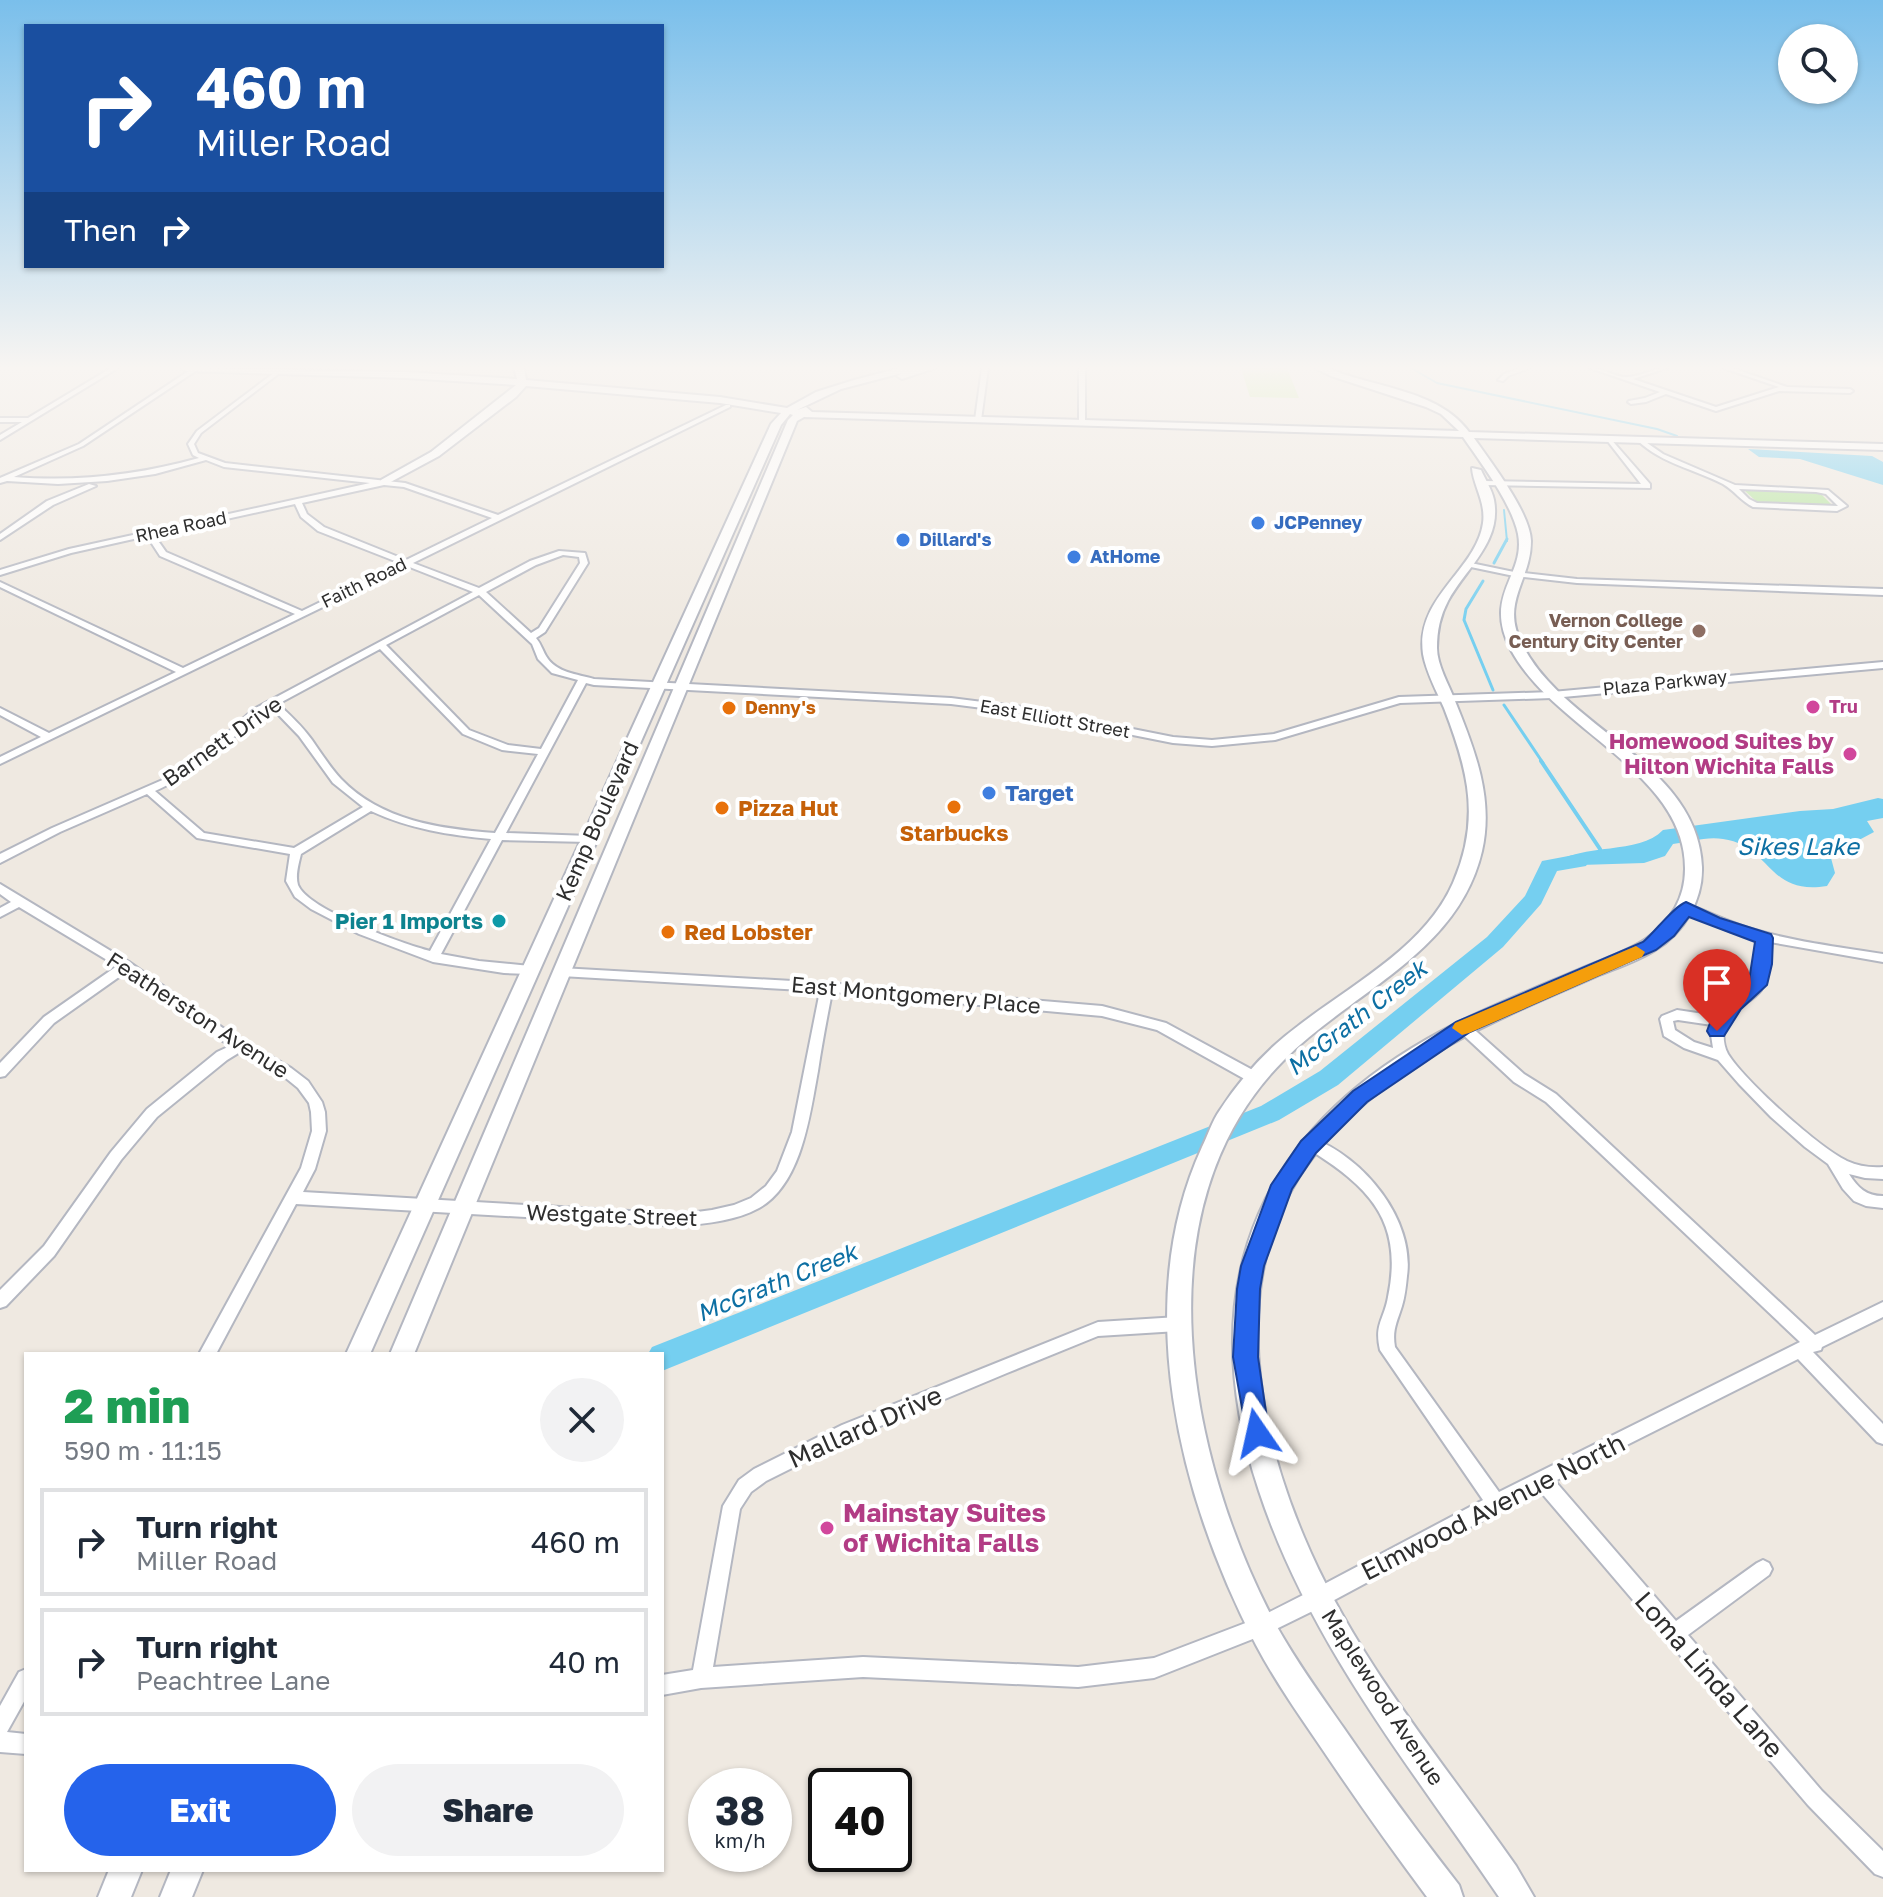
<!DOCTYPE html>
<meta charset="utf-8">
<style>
:root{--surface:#fff;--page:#f2f2f3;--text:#1f2937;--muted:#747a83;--line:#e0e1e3;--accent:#2563eb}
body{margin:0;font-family:"Golos Text",sans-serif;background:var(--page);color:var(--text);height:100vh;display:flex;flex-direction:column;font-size:30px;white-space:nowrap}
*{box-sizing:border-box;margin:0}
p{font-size:26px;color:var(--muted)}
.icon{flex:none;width:44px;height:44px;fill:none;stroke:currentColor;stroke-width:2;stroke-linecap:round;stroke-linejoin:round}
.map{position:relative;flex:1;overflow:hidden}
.details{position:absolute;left:24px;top:1352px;width:640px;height:520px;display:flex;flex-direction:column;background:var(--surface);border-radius:0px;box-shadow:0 2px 6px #0004}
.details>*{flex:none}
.guide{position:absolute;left:24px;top:24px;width:640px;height:244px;border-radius:0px;box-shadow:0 2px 6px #0004;background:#1a4fa0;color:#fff;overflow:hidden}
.buttons{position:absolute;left:1778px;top:24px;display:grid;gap:16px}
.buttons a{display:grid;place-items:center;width:80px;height:80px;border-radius:50%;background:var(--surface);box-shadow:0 2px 6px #0004;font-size:40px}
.speed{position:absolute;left:688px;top:1768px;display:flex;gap:16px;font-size:40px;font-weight:700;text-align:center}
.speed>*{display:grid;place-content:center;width:104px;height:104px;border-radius:50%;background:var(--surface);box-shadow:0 2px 6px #0004;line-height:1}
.speed small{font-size:20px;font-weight:400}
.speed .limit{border:4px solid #111;border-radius:12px;background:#fff;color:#111}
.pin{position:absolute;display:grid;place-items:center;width:68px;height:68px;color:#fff;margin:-82px -34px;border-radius:50% 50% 50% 0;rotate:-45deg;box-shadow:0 0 8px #0007}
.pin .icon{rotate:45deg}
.me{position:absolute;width:88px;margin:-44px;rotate:349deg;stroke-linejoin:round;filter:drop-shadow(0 0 6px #0008)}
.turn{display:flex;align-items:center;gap:28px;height:168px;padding:0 40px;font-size:36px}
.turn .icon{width:104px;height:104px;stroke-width:2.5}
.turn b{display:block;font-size:56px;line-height:68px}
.then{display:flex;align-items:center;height:76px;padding:0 40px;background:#0003;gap:16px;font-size:30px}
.round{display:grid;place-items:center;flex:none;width:84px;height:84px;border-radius:42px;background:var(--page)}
.headline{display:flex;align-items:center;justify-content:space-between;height:136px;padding:0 40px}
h1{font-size:48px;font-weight:800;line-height:60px;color:#1e9e55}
.cta{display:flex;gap:16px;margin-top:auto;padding:16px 40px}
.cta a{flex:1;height:92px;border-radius:48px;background:var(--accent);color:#fff;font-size:32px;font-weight:800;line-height:92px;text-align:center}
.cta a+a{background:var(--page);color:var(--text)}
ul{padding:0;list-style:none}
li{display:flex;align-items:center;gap:24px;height:108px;margin:0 16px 12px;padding:0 24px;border:4px solid var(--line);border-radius:0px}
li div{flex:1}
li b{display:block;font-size:30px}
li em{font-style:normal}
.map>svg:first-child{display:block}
</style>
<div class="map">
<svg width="1883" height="1897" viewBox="0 0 1883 1897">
<rect width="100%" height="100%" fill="#efe9e1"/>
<!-- green -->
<path fill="#b6e59e" d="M 1747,490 L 1819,492 L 1832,505 L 1758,503 L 1745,491 Z"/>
<!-- pitch -->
<path fill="#c9ec9a" d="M 1241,368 L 1287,368 L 1299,398 L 1250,397 Z"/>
<!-- water -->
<g fill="#75cff0">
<path d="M 1748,449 L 1872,456 L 1883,462 L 1883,485 L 1800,459 L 1759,457 Z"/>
<path d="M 1878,798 L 1883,799 L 1883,818 L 1867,821 L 1874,832 L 1859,840 L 1837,846 L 1831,858 L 1835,873 L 1827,886 C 1767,896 1772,846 1723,839 C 1708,836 1688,842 1673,844 L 1665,856 L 1644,863 L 1549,866 C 1585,841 1638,856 1663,830 L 1800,811 L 1833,809 Z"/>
</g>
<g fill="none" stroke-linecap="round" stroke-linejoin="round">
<!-- stream-far2 -->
<g stroke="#75cff0" stroke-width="2">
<path d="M 1411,368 L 1437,383 L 1657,429 L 1677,436"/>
<path d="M 1504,510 L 1507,541"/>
</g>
<!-- stream-far1 -->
<g stroke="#75cff0" stroke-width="3">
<path d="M 1494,563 L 1507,539"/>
<path d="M 1483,581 L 1466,609 L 1464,620 L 1493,690"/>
<path d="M 1504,705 L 1543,763"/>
</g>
<!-- stream -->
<path stroke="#75cff0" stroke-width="4" d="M 1541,761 L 1600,849"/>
<!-- river -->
<path fill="#75cff0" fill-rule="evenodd" d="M 1579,854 L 1589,861 L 1586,866 L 1557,871 L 1541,904 L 1503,947 L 1338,1085 L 1279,1120 L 662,1371 L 662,1354 L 648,1354 L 652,1347 L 1261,1106 L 1320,1071 L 1487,937 L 1525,896 L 1542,861 Z"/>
<defs>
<g id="street">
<path d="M 111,368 L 118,368 L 0,440 L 0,435 L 22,422 L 0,422 L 0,418 L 28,418 Z"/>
<path d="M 193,368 L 200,368 L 83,446 L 14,477 C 78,482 138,475 199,458 L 193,455 L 188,444 L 197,431 L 279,369 L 281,372 L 201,433 L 194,444 L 198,453 L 225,463 L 405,483 L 498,515 L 726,405 L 730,405 L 730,407 L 413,563 L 479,588 L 530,561 L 559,551 L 585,553 L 588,563 L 545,632 L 536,638 C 541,644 542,649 546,656 C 556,673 577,674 594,679 L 951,698 L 1022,707 L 1173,737 L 1212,740 L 1274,734 L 1399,697 L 1552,692 L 1883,662 L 1883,668 L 1552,698 L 1400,703 L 1275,740 L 1212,746 L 1173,743 L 1022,713 L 951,704 L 594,685 L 586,683 L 506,833 L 589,836 L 594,839 L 589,842 L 502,840 L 441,954 L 479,961 L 530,966 L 536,970 L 530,974 L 504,973 L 433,962 L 359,934 L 311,909 L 295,897 L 286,881 L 290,854 L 197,838 L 147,794 L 60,832 L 0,863 L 0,854 L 52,828 L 167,778 L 198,759 L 254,709 L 473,592 L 407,566 L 0,764 L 0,757 L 41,737 L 0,715 L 0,708 L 49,733 L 176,672 L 0,587 L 0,582 L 183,668 L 295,614 L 160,556 L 147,536 L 71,553 L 0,575 L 0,570 L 69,549 L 370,483 L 224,467 L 206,460 L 155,474 L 107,481 L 58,484 L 7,481 L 0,483 L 0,478 L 79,444 ZM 384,485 L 404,487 L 492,518 L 406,560 L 324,527 L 307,514 L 302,503 ZM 295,504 L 301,517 L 318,531 L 400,563 L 302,611 L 166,552 L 154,535 ZM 563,555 L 579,557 L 580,563 L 539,628 L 531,633 L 486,592 L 536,565 ZM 479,595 L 532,644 L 538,659 L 552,673 L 578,680 L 541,749 L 508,745 L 469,730 L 386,645 ZM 380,649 L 463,734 L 502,750 L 538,754 L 495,833 C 441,829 381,821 341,779 C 330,767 321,753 312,740 C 302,726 290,715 278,704 ZM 271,707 L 299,736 L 333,783 L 363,807 L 294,848 L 204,833 L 155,791 C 200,771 225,745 260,713 ZM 371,811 C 410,829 449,835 491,839 L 430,951 C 404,944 308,910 298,885 C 295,875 299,863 301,854 Z"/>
<path d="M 982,368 L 988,368 L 981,420 L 978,422 L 975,420 Z"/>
<path d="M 1079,368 L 1085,368 L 1085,423 L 1082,425 L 1079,423 Z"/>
<path d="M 1520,368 L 1529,368 L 1508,376 L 1503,381 L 1498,380 L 1504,374 Z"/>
<path d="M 1590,368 C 1603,368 1616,378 1628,377 C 1642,376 1653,368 1667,368 L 1633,379 L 1716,407 L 1779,387 L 1723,368 L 1732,368 L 1787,387 L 1850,389 L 1853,391 L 1850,393 L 1779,391 L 1716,411 L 1666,394 L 1646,402 L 1631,404 L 1628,402 L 1629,401 L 1645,398 L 1660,392 Z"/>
<path d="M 1609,437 L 1650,484 L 1650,488 L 1483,485 L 1479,483 L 1483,481 L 1641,484 L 1606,439 Z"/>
<path d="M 1640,438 L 1663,454 L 1735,485 L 1828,490 L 1847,506 L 1837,511 L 1753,507 C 1741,501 1735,491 1723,484 C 1694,469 1663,464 1638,441 L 1637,440 ZM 1739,489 L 1816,492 L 1826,494 L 1838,506 L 1757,503 L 1749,499 Z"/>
<path d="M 89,484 L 96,486 L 53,505 L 0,540 L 0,534 L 47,501 Z"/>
<path d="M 1466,562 L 1514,572 L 1577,579 L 1883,589 L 1883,595 L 1577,583 L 1514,576 L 1466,566 Z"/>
<path d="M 0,884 L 129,962 L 230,1033 L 291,1068 L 308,1081 L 322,1102 L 325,1112 L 326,1131 L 315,1169 L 303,1192 L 682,1214 L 712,1210 L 734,1205 L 751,1198 L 766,1186 L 777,1171 L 792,1132 L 820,991 L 561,976 L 555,972 L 561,968 L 827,983 L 1102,1006 L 1166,1023 L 1260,1074 L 1262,1078 L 1260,1082 L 1255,1083 L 1250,1082 L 1157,1030 L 1102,1016 L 832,992 C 827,1018 822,1044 818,1071 C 810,1114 802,1184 759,1208 C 735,1221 708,1223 682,1226 L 296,1204 L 216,1354 L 199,1354 L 301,1168 L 312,1131 L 311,1112 L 309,1103 L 298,1088 L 282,1075 L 240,1052 L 227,1060 L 157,1117 L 121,1160 L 54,1256 L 6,1306 L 0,1308 L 0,1290 L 44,1246 L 111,1152 L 147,1109 L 217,1052 L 230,1046 L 126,972 L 54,1023 L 5,1076 L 0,1077 L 0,1063 L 44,1017 L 117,966 L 19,907 L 0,917 L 0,908 L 11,902 L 0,894 Z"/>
<path d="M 1686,904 C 1709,912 1731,923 1755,930 C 1797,942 1840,947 1883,954 L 1883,962 L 1770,942 C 1770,958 1770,976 1761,990 C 1751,1004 1726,1010 1724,1030 C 1723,1037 1724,1047 1728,1054 C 1745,1081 1818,1147 1847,1161 C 1858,1166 1870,1168 1883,1167 L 1883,1179 L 1865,1178 L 1849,1174 C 1858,1188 1866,1196 1883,1196 L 1883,1208 L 1866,1206 L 1854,1201 L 1843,1189 L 1828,1164 L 1805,1147 L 1771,1117 L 1739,1084 L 1718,1060 L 1684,1048 L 1664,1036 L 1660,1019 L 1662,1016 L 1677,1010 L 1717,1016 L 1751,984 L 1756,970 L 1758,939 L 1729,931 L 1682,911 L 1680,908 ZM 1678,1020 L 1712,1025 L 1711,1035 L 1713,1048 L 1694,1042 L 1675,1030 L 1673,1021 Z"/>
<path d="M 1463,1022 L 1468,1024 L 1524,1074 L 1556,1094 L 1815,1335 L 1883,1302 L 1883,1317 L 1822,1347 L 1821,1350 L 1813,1352 L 1883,1424 L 1883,1444 L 1877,1442 L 1798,1359 L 1555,1481 L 1676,1621 L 1757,1563 L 1763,1560 L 1769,1563 L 1772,1569 L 1769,1575 L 1688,1635 L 1822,1791 L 1883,1851 L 1883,1877 L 1875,1874 L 1808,1805 L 1539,1490 L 1325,1605 L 1268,1633 L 1154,1678 L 1078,1687 L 863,1677 L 701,1688 L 662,1695 L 662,1675 L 693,1670 L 723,1506 L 739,1480 L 754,1469 L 842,1425 L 1098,1322 L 1178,1317 L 1184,1319 L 1186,1324 L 1184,1329 L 1178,1331 L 1098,1336 L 1007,1373 L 854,1437 L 766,1481 L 751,1492 L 740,1509 L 713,1667 L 863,1657 L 1078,1667 L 1154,1658 L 1256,1619 L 1311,1591 L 1483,1500 L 1380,1350 C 1374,1324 1384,1320 1388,1297 C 1404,1220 1368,1186 1307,1148 L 1305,1144 L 1307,1140 L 1312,1138 C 1363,1157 1415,1219 1407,1276 C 1406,1286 1405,1296 1402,1306 C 1397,1322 1392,1330 1395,1347 L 1499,1492 L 1800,1342 L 1546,1102 L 1514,1082 L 1458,1030 L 1457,1027 L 1458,1024 Z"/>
<path d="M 26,1669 L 26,1698 L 7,1732 L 26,1734 L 26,1754 L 0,1752 L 0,1706 L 19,1672 Z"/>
</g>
<g id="secondary">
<path d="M 181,368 L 406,372 L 517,379 L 514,368 L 524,368 L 526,380 L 720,397 L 787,408 L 816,392 L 854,380 L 900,368 L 935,368 L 902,379 L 897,376 L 902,373 L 841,389 L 797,410 L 806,407 L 812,412 L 1459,431 L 1441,414 L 1426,407 L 1331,376 L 1315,368 L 1328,368 C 1373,388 1438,389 1469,432 L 1883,444 L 1883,450 L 1474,438 C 1490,461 1530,512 1531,541 C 1531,582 1499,602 1523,646 C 1566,729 1698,764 1702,867 C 1703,900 1684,933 1655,950 C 1638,961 1616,968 1597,976 C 1552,996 1507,1014 1464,1037 C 1401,1071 1338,1116 1299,1177 C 1231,1286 1257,1426 1304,1537 C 1354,1657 1442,1760 1516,1866 L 1534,1897 L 1499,1897 C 1410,1766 1309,1643 1259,1491 C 1189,1279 1262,1120 1459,1022 C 1498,1003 1538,987 1578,970 C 1600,960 1626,953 1646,939 C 1670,922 1685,899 1685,869 C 1686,773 1554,730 1511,650 C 1482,594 1526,576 1518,534 C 1512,504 1481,463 1463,437 L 804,417 L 797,421 L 414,1354 L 390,1354 L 788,420 L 793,415 L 790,414 L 781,425 L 370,1354 L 346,1354 L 771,424 L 781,413 L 720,403 L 526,386 L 516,397 L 439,456 L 385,485 L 381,484 L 381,480 L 431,452 L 516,385 L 406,378 L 186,371 Z"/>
<path d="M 1472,468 L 1481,470 C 1485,479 1492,490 1494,500 C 1502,542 1466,568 1448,601 C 1440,616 1437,631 1437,648 C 1437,665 1449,685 1455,701 C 1475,750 1494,799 1482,851 C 1458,954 1351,992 1284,1060 C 1137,1207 1188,1460 1276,1625 C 1296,1661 1320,1694 1343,1727 C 1380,1781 1419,1834 1459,1885 L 1463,1897 L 1427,1897 C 1389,1846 1353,1795 1318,1743 C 1296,1711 1274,1679 1256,1645 C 1180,1499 1130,1304 1202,1147 C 1208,1135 1212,1121 1220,1110 C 1240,1079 1268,1048 1298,1026 C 1351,985 1425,947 1453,883 C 1481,819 1468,770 1444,708 C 1437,692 1426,672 1423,654 C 1415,597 1476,571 1483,523 C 1486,502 1473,485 1472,468 Z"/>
<path d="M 109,1870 L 142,1870 L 131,1897 L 98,1897 Z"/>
<path d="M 171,1870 L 203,1870 L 192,1897 L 160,1897 Z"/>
</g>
</defs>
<!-- street casing -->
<use href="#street" stroke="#b4b7c1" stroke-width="4"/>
<!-- secondary casing -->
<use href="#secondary" stroke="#b4b7c1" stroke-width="4"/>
<!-- street -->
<use href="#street" fill="#fff" fill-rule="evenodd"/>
<!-- secondary -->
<use href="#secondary" fill="#fff" fill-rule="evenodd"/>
</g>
<!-- sky -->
<linearGradient id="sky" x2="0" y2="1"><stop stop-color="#7abfeb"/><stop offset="0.58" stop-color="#f8f5f2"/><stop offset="1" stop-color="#f8f5f2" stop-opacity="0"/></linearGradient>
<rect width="1883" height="634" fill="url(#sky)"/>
<!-- route -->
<path fill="#2563eb" stroke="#184099" stroke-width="2" d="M 1686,902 L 1720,918 L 1771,934 L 1773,938 L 1772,964 L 1767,985 L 1741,1009 L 1724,1036 L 1710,1036 L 1707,1031 C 1714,1008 1732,995 1749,981 L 1755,942 L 1689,917 L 1674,936 L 1656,950 L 1470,1032 L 1367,1102 L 1316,1153 L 1292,1189 L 1264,1266 L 1260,1289 L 1258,1357 L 1269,1433 L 1266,1442 L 1257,1445 L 1248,1442 L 1233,1357 L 1237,1289 L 1241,1266 L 1271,1185 L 1301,1141 L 1353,1091 L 1456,1022 L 1643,942 C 1656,931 1673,907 1686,902 Z"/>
<!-- slow -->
<path fill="#f59e0b" d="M 1636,946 L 1645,952 L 1642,957 L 1469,1033 L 1462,1035 L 1452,1028 L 1455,1023 Z"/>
<!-- markers -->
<g fill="#3f7fe0" stroke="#fff" stroke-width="3">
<circle cx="1258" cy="523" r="8"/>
<circle cx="903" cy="540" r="8"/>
<circle cx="1074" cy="557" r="8"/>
<circle cx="989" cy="793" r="8"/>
</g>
<circle fill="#8d6e63" stroke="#fff" stroke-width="3" cx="1699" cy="631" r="8"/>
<g fill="#d1479c" stroke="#fff" stroke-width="3">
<circle cx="1813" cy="707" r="8"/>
<circle cx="1850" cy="754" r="8"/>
<circle cx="827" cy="1528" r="8"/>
</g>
<g fill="#e8710a" stroke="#fff" stroke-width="3">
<circle cx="729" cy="708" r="8"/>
<circle cx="954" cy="807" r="8"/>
<circle cx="722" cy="808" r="8"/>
<circle cx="668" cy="932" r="8"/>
</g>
<circle fill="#0f9aa8" stroke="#fff" stroke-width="3" cx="499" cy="921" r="8"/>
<g text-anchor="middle" stroke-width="8" stroke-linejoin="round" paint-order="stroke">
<!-- far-shop labels -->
<g font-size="18" font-weight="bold" fill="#366cbe" stroke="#fff" text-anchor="start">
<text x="1274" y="529">JCPenney</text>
<text x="919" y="546">Dillard's</text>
<text x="1090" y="563">AtHome</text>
</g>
<!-- far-street labels -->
<g font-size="18" fill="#2e2e2e" stroke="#fff">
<text transform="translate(181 527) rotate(-12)" y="6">Rhea Road</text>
<text transform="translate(364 583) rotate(-26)" y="6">Faith Road</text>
<text transform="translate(1665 683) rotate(-6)" y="6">Plaza Parkway</text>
<text transform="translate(1055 719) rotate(10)" y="6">East Elliott Street</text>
</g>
<!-- far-education labels -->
<g font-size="18" font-weight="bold" fill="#785e54" stroke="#fff" text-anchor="end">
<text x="1683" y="627">Vernon College<tspan x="1683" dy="21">Century City Center</tspan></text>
</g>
<!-- far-hotel labels -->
<g font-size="18" font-weight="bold" fill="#b23c85" stroke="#fff" text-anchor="start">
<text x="1829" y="713">Tru</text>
</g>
<!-- far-food labels -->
<g font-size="18" font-weight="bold" fill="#c56008" stroke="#fff" text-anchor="start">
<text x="745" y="714">Denny's</text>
</g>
<!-- street labels -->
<g font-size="22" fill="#2e2e2e" stroke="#fff">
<text transform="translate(222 741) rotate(-35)" y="8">Barnett Drive</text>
<text transform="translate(597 821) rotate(-66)" y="8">Kemp Boulevard</text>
<text transform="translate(916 995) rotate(5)" y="8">East Montgomery Place</text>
<text transform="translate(198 1015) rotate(33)" y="8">Featherston Avenue</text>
<text transform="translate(612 1215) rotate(2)" y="8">Westgate Street</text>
<text transform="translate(1383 1697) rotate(57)" y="8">Maplewood Avenue</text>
</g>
<!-- hotel labels -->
<g font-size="22" font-weight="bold" fill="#b23c85" stroke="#fff" text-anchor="end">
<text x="1834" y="749">Homewood Suites by<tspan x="1834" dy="25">Hilton Wichita Falls</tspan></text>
</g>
<!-- shop labels -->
<g font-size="22" font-weight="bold" fill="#366cbe" stroke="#fff" text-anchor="start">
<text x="1005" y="801">Target</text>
</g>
<!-- food labels -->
<g font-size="22" font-weight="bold" fill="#c56008" stroke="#fff" text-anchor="start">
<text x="738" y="816">Pizza Hut</text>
<text x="954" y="841" text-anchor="middle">Starbucks</text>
<text x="684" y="940">Red Lobster</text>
</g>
<!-- culture labels -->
<g font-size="22" font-weight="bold" fill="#0d838f" stroke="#fff" text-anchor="end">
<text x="483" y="929">Pier 1 Imports</text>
</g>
<!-- water labels -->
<g font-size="24" font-style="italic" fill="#0d6fa3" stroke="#fff">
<text x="1798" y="855">Sikes Lake</text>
<text transform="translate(1357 1018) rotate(-38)" y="8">McGrath Creek</text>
<text transform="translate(777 1283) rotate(-22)" y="8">McGrath Creek</text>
</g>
<!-- near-street labels -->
<g font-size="26" fill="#2e2e2e" stroke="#fff">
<text transform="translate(865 1427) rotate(-24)" y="9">Mallard Drive</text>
<text transform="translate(1493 1507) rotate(-27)" y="9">Elmwood Avenue North</text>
<text transform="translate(1709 1675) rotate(49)" y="9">Loma Linda Lane</text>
</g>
<!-- near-hotel labels -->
<g font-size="26" font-weight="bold" fill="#b23c85" stroke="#fff" text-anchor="start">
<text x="843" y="1522">Mainstay Suites<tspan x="843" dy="30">of Wichita Falls</tspan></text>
</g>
</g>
</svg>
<div class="buttons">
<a><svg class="icon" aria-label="search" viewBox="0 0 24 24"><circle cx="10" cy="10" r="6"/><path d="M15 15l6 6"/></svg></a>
</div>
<div class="speed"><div>38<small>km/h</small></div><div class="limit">40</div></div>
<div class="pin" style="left:1717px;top:1031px;background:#d93025"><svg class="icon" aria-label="arrive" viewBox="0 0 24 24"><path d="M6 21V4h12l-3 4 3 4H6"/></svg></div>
<svg class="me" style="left:1257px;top:1433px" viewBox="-20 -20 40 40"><path d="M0-17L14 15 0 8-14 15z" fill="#2563eb" stroke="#fff" stroke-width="4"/></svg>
<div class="guide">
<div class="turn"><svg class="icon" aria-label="right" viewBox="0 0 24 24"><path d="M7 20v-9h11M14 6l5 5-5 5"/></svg><div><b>460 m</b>Miller Road</div></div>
<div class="then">Then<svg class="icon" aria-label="right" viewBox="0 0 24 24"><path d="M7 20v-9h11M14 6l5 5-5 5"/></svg></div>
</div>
<section class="details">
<div class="headline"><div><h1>2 min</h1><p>590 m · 11:15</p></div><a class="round"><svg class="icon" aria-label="close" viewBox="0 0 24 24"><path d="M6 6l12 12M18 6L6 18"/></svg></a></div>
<ul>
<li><svg class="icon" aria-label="right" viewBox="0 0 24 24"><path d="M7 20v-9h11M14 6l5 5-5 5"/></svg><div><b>Turn right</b><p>Miller Road</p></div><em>460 m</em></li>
<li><svg class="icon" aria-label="right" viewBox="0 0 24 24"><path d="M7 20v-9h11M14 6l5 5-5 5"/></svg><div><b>Turn right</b><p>Peachtree Lane</p></div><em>40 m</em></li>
</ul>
<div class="cta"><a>Exit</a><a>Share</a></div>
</section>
</div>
